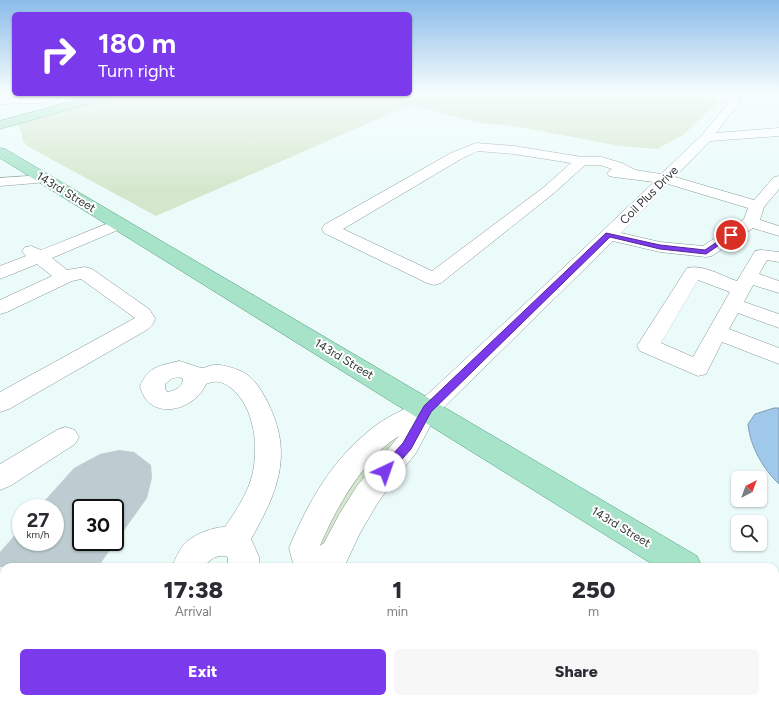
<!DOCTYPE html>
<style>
:root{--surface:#fff;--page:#f7f7f7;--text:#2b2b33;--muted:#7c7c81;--accent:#7c3aed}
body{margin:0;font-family:Figtree,sans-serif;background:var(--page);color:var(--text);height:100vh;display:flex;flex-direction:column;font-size:15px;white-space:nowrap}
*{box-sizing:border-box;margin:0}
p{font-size:13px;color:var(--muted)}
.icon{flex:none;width:22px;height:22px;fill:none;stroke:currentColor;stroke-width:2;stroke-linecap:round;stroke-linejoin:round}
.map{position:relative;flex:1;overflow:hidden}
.panel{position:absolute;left:0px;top:563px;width:779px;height:140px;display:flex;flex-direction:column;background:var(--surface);border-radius:12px 12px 0 0;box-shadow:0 1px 3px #0004}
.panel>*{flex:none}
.top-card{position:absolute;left:12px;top:12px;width:400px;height:84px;border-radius:6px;box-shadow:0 1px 3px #0004;background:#7c3aed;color:#fff;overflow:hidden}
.needle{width:26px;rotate:41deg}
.fabs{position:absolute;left:731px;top:471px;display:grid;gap:8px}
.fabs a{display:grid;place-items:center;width:36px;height:36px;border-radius:6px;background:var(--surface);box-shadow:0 1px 3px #0004;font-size:20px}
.speed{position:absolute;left:12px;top:499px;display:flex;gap:8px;font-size:20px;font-weight:700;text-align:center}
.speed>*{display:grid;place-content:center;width:52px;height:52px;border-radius:50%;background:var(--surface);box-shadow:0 1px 3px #0004;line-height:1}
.speed small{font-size:10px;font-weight:400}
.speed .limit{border:2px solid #111;border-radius:6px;background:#fff;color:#111}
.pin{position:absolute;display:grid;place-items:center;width:34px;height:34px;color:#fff;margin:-17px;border:2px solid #fff;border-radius:50%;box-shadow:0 1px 4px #0007}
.me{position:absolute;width:44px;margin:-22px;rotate:42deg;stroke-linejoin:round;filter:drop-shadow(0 0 3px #0008)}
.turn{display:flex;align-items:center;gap:14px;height:84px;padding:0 20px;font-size:18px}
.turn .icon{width:52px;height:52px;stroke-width:2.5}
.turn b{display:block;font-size:28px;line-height:34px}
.eta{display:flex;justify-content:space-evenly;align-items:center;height:68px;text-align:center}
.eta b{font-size:24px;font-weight:800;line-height:28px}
.cta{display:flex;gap:8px;margin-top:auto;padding:8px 20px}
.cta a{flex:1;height:46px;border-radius:6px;background:var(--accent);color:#fff;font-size:16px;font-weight:800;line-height:46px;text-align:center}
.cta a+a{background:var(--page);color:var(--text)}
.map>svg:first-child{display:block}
</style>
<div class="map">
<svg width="779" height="703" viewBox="0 0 779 703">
<rect width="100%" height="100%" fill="#eafbfa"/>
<!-- green -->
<g fill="#d4e7cc">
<path d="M 677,94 L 718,102 L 683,135 L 657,149 L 619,146 L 515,126 L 480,123 L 410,105 L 156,216 L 27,146 L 22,139 L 22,133 L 17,124 L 124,94 Z"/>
<path d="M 396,436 C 395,449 378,460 370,469 C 350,494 334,528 318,556 L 323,527 L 368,458 Z"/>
</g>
<!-- water -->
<path fill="#a0c8ea" stroke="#7f9db4" d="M 774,408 L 779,408 L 779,484 C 763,469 750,446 748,424 L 755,414 Z"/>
<!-- building -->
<path fill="#bcccd0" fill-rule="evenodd" d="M 119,450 L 134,452 L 151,465 L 152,478 L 147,498 L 98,567 L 0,567 L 0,552 L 21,528 L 21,542 L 55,542 L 55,508 L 38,508 L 74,468 L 100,454 ZM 81,508 L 115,508 L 115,542 L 81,542 Z"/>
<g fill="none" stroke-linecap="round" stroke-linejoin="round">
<defs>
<g id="minor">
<path d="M 696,93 L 720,93 L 740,98 L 741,100 L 716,133 L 779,128 L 779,136 L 710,141 L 675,177 L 754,200 L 774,177 L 779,176 L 779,189 L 764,207 L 760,220 L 779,226 L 779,236 L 753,228 L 712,256 L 706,257 L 660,252 L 613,241 L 436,415 L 416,453 L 395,479 L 377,504 L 360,533 L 346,563 L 342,567 L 294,567 L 289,548 C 309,500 333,458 375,426 C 392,413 412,408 429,393 C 504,323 580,253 654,182 L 614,177 L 609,176 L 607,173 L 612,169 L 600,165 L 585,165 L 554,193 L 441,283 L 434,285 L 427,283 L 324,233 L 322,229 L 324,225 L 451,153 L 476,143 L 514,146 L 582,157 L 601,157 L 622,163 L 635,170 L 661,174 L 702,135 L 729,102 L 697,95 ZM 478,151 L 514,154 L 571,163 L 544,187 L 432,271 L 343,229 L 461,159 ZM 668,184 L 748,208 L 744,219 L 703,246 L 660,242 L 621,233 ZM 399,436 L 357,486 L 340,513 L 324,543 L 320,546 C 334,511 366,455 399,436 Z"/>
<path d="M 50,94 L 68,94 L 67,96 L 40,103 L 0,104 L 0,98 L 40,97 Z"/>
<path d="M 43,175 L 48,176 L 50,179 L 48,182 L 0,186 L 0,178 Z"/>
<path d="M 119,219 L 125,221 L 127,224 L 125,227 L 52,258 L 67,270 L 85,267 L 92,269 L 149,309 L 155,318 C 154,324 151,327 145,331 L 9,409 L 0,412 L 0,392 L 135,318 L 81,279 L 72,281 L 7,312 L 0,314 L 0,300 L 52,276 L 37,264 L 0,279 L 0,266 L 26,256 L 22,251 L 25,247 L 31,246 L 41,250 Z"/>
<path d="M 761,250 L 779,252 L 779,262 L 767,260 L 759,274 L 779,281 L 779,293 L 753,285 L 744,302 L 779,314 L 779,328 L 738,313 L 729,329 L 779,348 L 779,364 L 722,342 L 706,374 L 698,376 L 640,351 L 637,346 L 687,268 C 703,264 722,276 737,281 L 755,251 ZM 698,280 L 730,292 L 693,357 L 661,343 Z"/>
<path d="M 179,361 C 185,362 199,368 202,368 C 206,368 210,365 214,365 C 222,364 233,368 241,371 C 254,377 262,391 268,403 C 294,455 277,493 251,539 L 259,557 L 259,567 L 227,567 L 228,558 L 226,556 C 216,555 210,559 204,567 L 172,567 C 180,547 185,539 206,531 C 212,529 218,527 225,527 C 235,512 247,495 252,476 C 259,448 255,407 231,388 C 222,381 216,380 206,384 C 194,412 148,422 140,386 C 149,366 159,366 179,361 ZM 179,377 L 183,379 C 183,387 174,391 167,392 L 165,389 L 165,384 L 171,379 Z"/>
<path d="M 66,427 L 75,430 L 79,437 L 75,444 L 10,486 L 0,490 L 0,464 L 57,430 Z"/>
<path d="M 133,699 L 171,699 L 169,703 L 131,703 Z"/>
<rect x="282" y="699" width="38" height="4"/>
</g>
<g id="major">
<path d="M 100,94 L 117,94 L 116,96 L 0,129 L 0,121 Z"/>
<path d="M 0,148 L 5,149 L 697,556 L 702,567 L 657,567 L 0,158 Z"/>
<path d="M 775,604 L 779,606 L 779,640 L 775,638 Z"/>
</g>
</defs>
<!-- minor casing -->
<use href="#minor" stroke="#869694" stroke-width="1"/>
<!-- major casing -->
<use href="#major" stroke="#569b7e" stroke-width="1"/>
<!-- minor -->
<use href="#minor" fill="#fff" fill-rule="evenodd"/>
<!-- major -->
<use href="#major" fill="#a6e3c8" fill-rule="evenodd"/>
</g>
<!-- sky -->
<linearGradient id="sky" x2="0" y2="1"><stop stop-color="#8bbce9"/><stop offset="0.48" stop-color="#f6fdfd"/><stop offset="1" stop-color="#f6fdfd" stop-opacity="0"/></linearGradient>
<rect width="779" height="192" fill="url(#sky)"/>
<!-- route -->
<path fill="#7c3aed" stroke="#51269a" d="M 606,233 L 660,245 L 705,250 L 729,234 L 734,235 L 706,254 L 660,249 L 610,237 L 431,412 L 411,449 L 389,474 L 385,475 L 381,474 L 379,471 L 381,467 L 403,443 L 424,406 Z"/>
<g text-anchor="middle" stroke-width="4" stroke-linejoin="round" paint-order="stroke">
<!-- street labels -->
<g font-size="12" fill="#313837" stroke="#fff">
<text transform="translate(66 192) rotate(31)" y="4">143rd Street</text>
<text transform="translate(649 195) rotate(-45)" y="4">Coil Plus Drive</text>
<text transform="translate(344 359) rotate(31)" y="4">143rd Street</text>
<text transform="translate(621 527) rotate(31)" y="4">143rd Street</text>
</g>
</g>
</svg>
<div class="fabs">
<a><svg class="needle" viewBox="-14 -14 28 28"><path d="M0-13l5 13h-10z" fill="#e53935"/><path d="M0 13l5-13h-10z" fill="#7c7c81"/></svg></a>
<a><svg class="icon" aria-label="search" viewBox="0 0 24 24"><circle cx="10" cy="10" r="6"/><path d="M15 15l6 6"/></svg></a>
</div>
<div class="speed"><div>27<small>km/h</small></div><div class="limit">30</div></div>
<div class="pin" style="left:731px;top:235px;background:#d93025"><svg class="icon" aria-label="arrive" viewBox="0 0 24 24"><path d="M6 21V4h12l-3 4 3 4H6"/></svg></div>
<svg class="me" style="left:385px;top:471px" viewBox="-20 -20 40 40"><circle r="19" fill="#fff"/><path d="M0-13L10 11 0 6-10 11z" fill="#7c3aed"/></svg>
<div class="top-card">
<div class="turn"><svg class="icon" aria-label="right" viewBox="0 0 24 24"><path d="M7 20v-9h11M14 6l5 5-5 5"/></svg><div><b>180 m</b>Turn right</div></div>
</div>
<section class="panel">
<div class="eta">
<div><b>17:38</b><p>Arrival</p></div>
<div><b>1</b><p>min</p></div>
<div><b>250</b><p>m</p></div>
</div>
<div class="cta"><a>Exit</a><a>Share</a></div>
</section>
</div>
